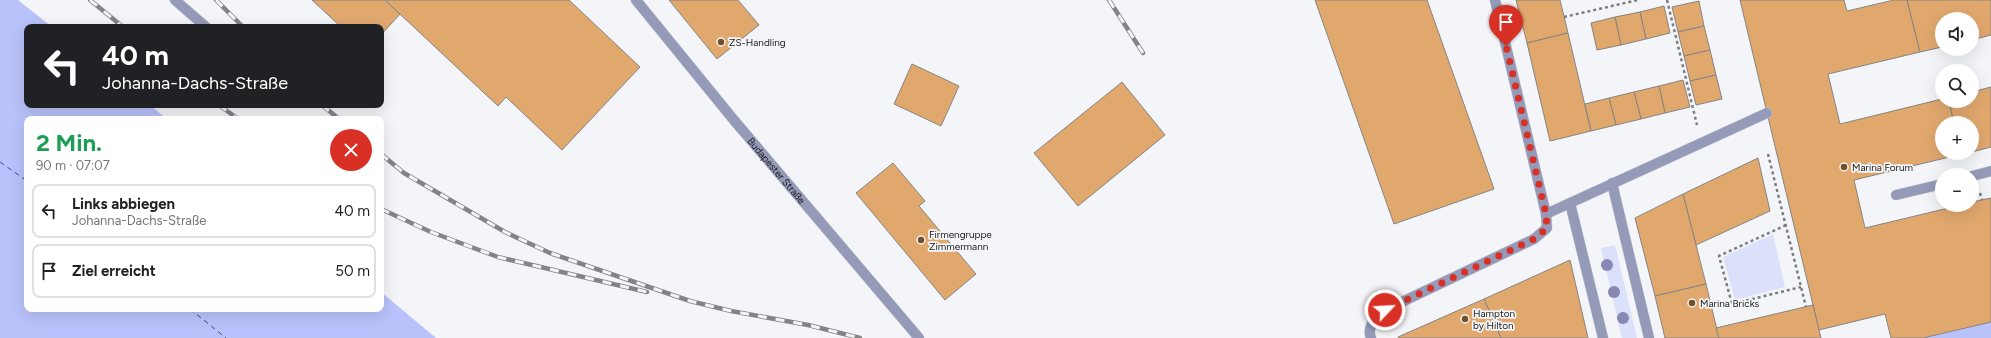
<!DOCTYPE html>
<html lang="de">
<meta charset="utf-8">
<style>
:root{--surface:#fff;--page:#f2f2f2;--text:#222;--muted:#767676;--line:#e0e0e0}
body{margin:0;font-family:Figtree,sans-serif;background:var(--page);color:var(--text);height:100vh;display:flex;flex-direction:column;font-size:15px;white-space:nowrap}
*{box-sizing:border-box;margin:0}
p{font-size:13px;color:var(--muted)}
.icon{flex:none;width:22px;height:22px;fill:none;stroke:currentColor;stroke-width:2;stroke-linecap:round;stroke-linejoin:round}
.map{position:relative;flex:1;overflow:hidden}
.drawer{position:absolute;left:24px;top:116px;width:360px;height:196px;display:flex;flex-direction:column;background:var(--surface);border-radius:8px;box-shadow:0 4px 16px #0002}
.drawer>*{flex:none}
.top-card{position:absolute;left:24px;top:24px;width:360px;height:84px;border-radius:8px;box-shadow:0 4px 16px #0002;background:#202124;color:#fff;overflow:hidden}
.tools{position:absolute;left:1935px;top:12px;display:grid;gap:8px}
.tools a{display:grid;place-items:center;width:44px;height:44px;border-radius:50%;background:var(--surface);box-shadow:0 4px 16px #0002;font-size:20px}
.pin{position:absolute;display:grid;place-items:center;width:34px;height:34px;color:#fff;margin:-41px -17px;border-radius:50% 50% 50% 0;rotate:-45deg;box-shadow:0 0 4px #0007}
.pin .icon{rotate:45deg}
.me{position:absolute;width:44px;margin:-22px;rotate:65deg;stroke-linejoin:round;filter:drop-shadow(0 0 3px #0008)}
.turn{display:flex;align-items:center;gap:14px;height:84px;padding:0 12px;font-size:18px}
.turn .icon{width:52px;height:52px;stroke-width:2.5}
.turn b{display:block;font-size:28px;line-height:34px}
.round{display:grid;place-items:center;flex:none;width:42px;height:42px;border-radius:21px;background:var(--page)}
.head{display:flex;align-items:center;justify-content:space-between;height:68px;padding:0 12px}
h1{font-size:24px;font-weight:700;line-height:30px;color:#1e9e55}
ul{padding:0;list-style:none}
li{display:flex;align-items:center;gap:12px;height:54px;margin:0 8px 6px;padding:0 4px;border:2px solid var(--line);border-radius:8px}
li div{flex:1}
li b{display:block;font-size:15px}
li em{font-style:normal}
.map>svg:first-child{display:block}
</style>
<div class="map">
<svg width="1991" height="338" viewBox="0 0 1991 338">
<rect width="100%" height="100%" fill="#f4f5f8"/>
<!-- green -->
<g fill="#dbe0fb">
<path d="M 1773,234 L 1785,287 L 1735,300 L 1723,257 Z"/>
<path d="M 1615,245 L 1637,338 L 1622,338 L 1601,248 Z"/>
</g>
<!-- water -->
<g fill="#b9c2fa">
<path d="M 0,0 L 18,0 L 52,27 L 27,27 L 27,105 L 150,105 L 167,119 L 27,119 L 27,309 L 381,309 L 381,292 L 436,338 L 0,338 Z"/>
<path d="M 1991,322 L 1991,338 L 1923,338 Z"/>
</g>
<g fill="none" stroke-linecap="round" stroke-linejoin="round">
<!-- ferry -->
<g stroke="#414596" stroke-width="1" stroke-dasharray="5 4" stroke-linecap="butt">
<path d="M 0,162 L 27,181"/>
<path d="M 190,309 L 226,338"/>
</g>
</g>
<!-- building -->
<g fill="#e1a86e" stroke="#868482">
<path d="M 312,0 L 385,0 L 400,14 L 381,35 L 381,27 L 341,27 Z"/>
<path d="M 385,0 L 569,0 L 640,67 L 562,150 L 506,97 L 498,106 Z"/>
<path d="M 669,0 L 738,0 L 759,25 L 717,59 Z"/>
<path d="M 1315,0 L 1427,0 L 1494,189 L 1394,224 Z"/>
<path d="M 1516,0 L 1560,0 L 1568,33 L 1527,43 Z"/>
<path d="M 1740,0 L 1844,0 L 1847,11 L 1894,0 L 1907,0 L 1920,52 L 1828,74 L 1840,124 L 1942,99 L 1942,101 L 1949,101 L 1954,123 L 1942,123 L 1942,153 L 1962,154 L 1854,180 L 1865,228 L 1961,205 L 1972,205 L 1972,202 L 1991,198 L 1991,322 L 1923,338 L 1891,338 L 1885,314 L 1819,330 Z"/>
<path d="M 1907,0 L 1991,0 L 1991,35 L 1972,40 L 1972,19 L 1942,19 L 1942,47 L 1920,52 Z"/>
<path d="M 1699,1 L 1704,26 L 1678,32 L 1672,7 Z"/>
<path d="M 1664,6 L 1670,33 L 1646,39 L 1640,12 Z"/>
<path d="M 1640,12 L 1646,39 L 1621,45 L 1615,17 Z"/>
<path d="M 1615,17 L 1621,45 L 1597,50 L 1591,23 Z"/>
<path d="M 1704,26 L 1710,50 L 1684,56 L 1678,32 Z"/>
<path d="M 1568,33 L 1591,131 L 1550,141 L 1527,43 Z"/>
<path d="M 1710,50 L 1716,75 L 1690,81 L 1684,56 Z"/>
<path d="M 912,64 L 959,86 L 941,126 L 894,104 Z"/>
<path d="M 1716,75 L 1722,99 L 1696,105 L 1690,81 Z"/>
<path d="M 1683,80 L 1690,107 L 1665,113 L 1659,86 Z"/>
<path d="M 1122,82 L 1165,135 L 1078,206 L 1034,153 Z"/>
<path d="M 1659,86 L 1665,113 L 1641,119 L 1634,92 Z"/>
<path d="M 1991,87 L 1991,147 L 1972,152 L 1972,123 L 1954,123 L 1949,101 L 1972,101 L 1972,92 Z"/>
<path d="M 1634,92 L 1641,119 L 1616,125 L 1609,98 Z"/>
<path d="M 1609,98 L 1616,125 L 1591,131 L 1585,104 Z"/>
<path d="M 1758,158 L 1770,211 L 1696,245 L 1683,194 Z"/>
<path d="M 893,163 L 925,201 L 919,206 L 976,274 L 945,300 L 856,193 Z"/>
<path d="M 1683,194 L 1706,284 L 1655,296 L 1635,218 Z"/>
<path d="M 1570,260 L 1588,338 L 1501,338 L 1484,299 Z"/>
<path d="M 1706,284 L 1719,338 L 1665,338 L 1655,296 Z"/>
<path d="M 1484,299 L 1501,338 L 1398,338 L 1398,337 Z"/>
<path d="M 1813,305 L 1821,338 L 1719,338 L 1716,328 Z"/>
</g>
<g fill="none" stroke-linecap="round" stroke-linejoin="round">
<defs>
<path id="service" d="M 175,0 L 206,27"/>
<g id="pedestrian">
<path d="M 1612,183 L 1649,338"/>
<path d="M 1570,203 L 1603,338"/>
<path d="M 1546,214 L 1767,113"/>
</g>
<g id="minor">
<path id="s1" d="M 636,0 L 733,119 L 919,338"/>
<path d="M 1972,176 L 1991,171"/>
<path d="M 1896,195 L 1942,184"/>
<path d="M 1371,338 C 1366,326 1377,317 1385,310 L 1534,239 L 1547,228 L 1546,214 L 1495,0"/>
</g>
</defs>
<!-- service casing -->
<use href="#service" stroke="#d1d2d5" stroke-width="11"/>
<!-- pedestrian casing -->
<use href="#pedestrian" stroke="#d1d2d5" stroke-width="11"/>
<!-- minor casing -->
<use href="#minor" stroke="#d1d2d5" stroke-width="11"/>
<!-- path -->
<g stroke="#7c7d7f" stroke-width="2.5" stroke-dasharray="3 3" stroke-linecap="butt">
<path d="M 1667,0 L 1697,125"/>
<path d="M 1564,17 L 1638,0"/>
<path d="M 1768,154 L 1806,307"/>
<path d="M 1980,193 L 1982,200"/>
<path d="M 1786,225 L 1719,256 L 1732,304 L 1801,287"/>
</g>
<!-- service -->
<use href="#service" stroke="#949ab8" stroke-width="10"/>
<!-- pedestrian -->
<use href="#pedestrian" stroke="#949ab8" stroke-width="10"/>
<!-- minor -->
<use href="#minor" stroke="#949ab8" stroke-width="10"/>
<defs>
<g id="rail">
<path d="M 90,0 L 123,27"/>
<path d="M 216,0 L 243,27"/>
<path d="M 1109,0 L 1143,53"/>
<path d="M 219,105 L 238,119"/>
<path d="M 322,105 L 339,119"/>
<path d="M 381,154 L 404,173 L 505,232 L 550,253 L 690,301 L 731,311 L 808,325 L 860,338"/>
<path d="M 381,209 L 431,232 L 498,257 L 647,292"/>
</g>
</defs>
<!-- rail casing -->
<use href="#rail" stroke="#848487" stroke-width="4.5"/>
<!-- rail -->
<use href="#rail" stroke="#f4f5f8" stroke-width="3" stroke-dasharray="9" stroke-linecap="butt"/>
</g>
<!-- trees -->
<g fill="#8788b4">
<circle cx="1607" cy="265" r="6"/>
<circle cx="1614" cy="292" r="6"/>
<circle cx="1623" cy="318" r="6"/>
</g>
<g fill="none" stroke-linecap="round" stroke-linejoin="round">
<!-- route -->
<path stroke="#d93025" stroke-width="7" stroke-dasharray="0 12.6" d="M 1385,310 L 1534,239 L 1547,228 L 1546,214 L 1506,46"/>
</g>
<!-- markers -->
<g fill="#735029" stroke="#f4f5f8" stroke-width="1.5">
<circle cx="721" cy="42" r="4"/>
<circle cx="1844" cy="167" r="4"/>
<circle cx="921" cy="240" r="4"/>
<circle cx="1692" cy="303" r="4"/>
<circle cx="1465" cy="319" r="4"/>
</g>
<g text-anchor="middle" stroke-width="3.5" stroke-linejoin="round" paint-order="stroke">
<!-- poi labels -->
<g font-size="10" fill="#1a1a1c" stroke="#f4f5f8" text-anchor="start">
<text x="729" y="46">ZS-Handling</text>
<text x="1852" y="171">Marina Forum</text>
<text x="929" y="238">Firmengruppe<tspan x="929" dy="12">Zimmermann</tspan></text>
<text x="1700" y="307">Marina Bricks</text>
<text x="1473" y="317">Hampton<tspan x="1473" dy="12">by Hilton</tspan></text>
</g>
<!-- street labels -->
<g font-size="10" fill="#1a1a1c" stroke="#f4f5f8">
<text dy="4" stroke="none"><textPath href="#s1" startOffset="221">Budapester Straße</textPath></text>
</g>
</g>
</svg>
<div class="tools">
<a><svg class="icon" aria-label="sound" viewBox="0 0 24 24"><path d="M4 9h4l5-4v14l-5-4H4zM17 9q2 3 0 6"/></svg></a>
<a><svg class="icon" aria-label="search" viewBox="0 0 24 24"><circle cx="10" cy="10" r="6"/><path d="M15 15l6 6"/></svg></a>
<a>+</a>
<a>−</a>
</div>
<div class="pin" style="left:1506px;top:46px;background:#d93025"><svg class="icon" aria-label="arrive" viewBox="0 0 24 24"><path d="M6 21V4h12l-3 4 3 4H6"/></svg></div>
<svg class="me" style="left:1385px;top:310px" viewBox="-20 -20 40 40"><circle r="17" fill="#d93025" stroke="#fff" stroke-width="3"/><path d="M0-11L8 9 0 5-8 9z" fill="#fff"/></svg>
<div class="top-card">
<div class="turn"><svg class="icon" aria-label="left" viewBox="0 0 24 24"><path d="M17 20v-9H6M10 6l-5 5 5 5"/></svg><div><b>40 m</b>Johanna-Dachs-Straße</div></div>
</div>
<section class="drawer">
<div class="head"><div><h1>2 Min.</h1><p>90 m · 07:07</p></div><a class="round" style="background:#d93025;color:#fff"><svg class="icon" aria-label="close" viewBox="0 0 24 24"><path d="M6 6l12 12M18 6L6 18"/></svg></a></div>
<ul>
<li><svg class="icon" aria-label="left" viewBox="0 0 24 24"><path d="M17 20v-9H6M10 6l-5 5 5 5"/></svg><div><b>Links abbiegen</b><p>Johanna-Dachs-Straße</p></div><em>40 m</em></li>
<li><svg class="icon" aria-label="arrive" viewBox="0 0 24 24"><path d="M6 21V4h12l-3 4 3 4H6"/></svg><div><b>Ziel erreicht</b></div><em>50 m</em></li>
</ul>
</section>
</div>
